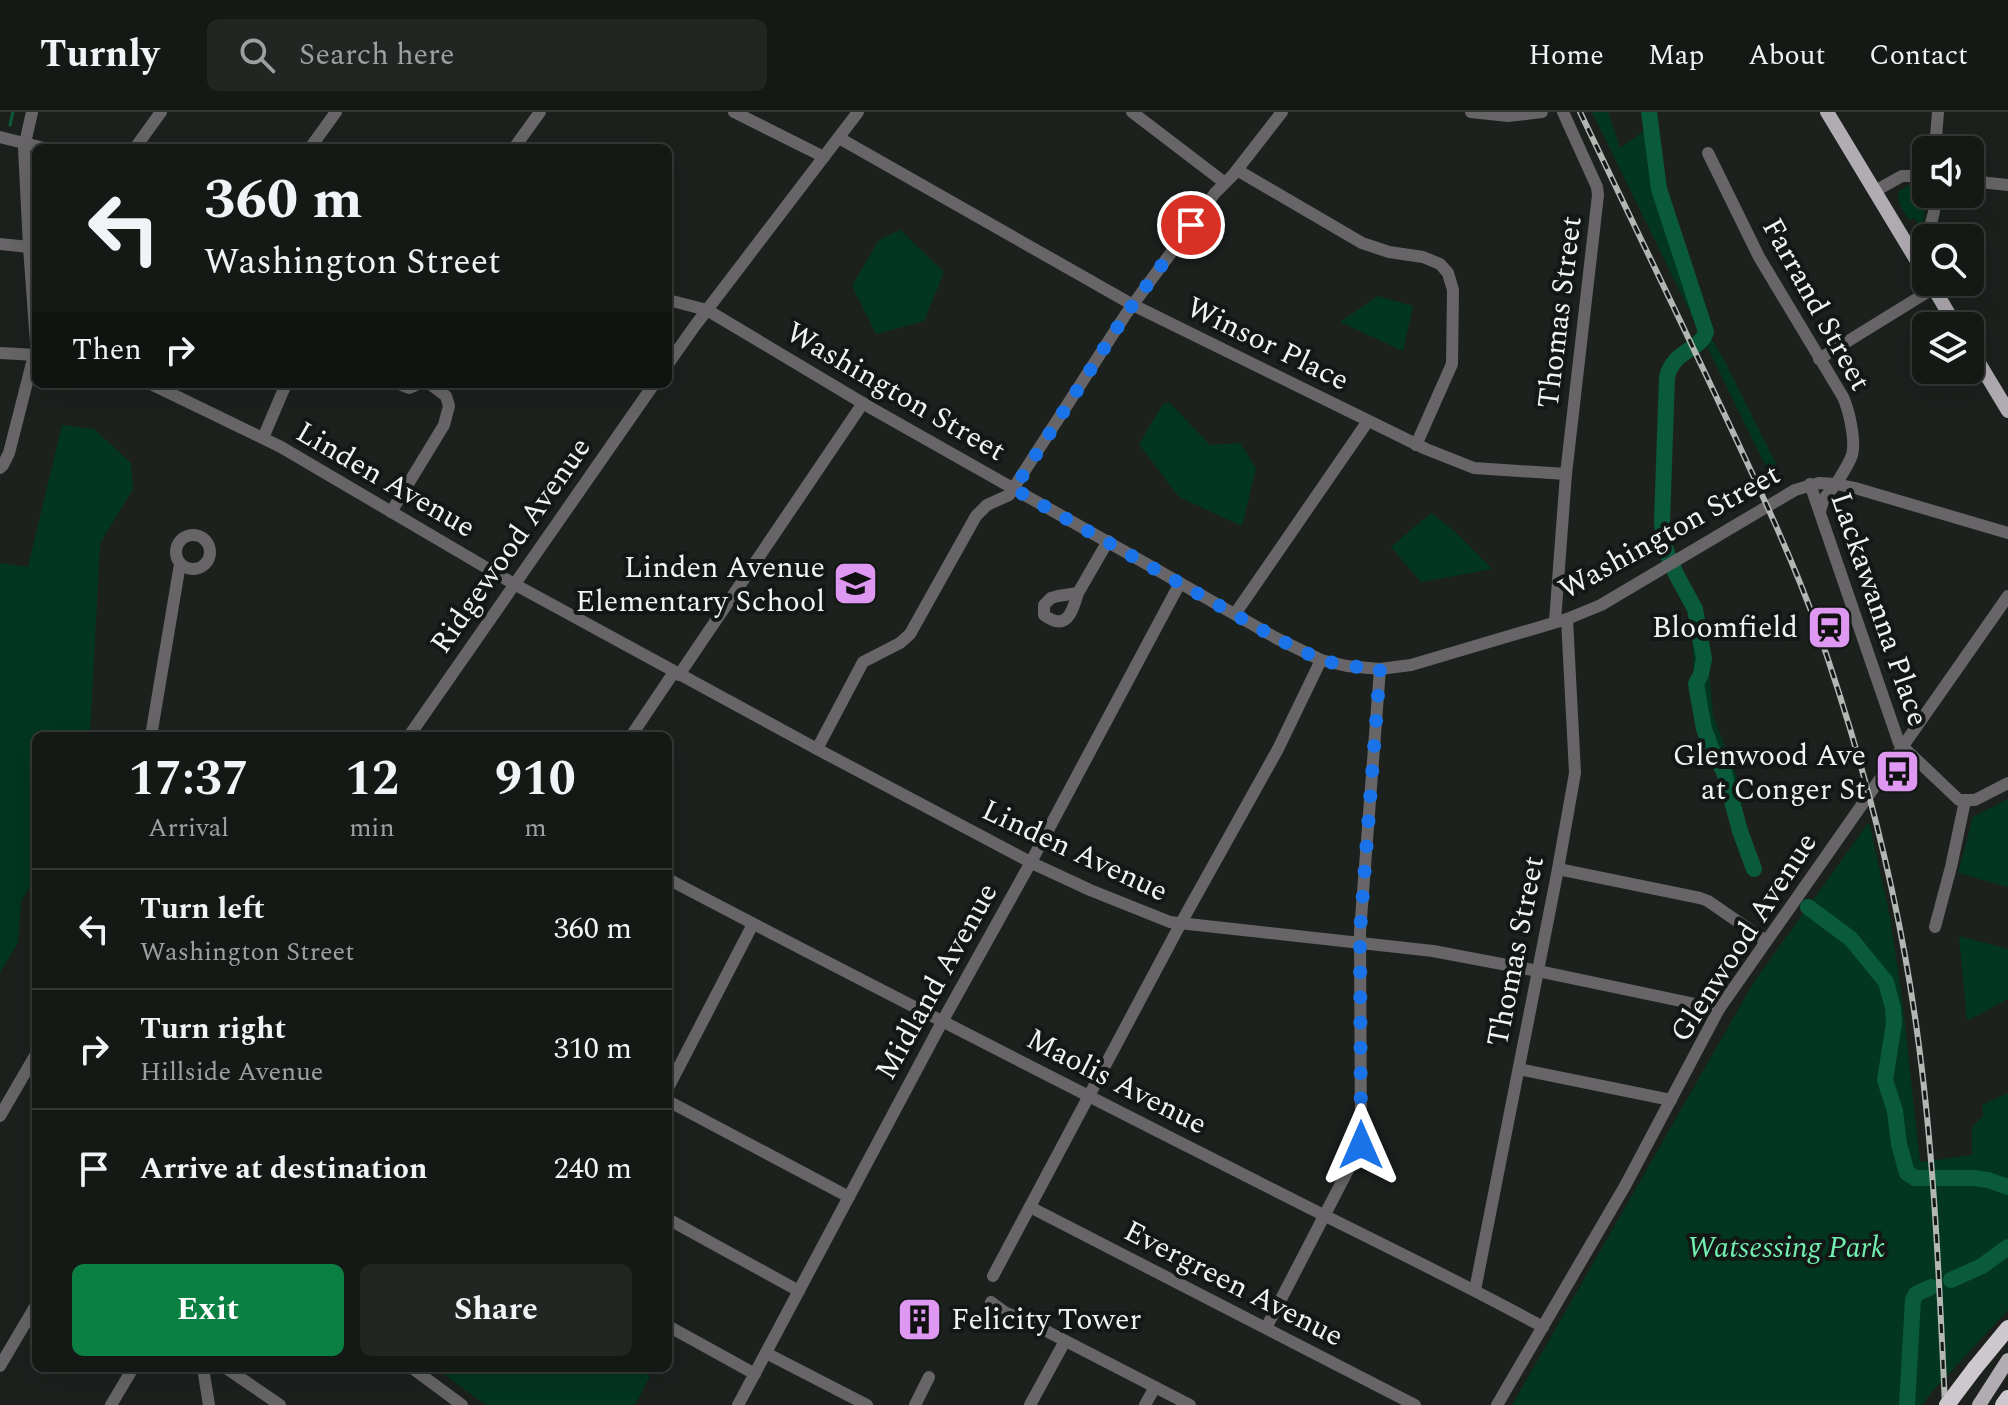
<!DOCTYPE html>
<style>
:root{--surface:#151916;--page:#222623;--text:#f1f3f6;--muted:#9da0a1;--line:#343835;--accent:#0b8043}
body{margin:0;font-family:Spectral,serif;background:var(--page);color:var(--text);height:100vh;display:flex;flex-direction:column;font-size:30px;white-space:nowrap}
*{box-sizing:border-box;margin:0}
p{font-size:26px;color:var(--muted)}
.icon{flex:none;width:44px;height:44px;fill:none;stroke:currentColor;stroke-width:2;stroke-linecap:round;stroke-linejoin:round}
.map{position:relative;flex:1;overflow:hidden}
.sheet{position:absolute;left:32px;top:620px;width:640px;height:640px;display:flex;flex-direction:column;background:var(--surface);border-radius:12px;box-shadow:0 8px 32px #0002,0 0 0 2px var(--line)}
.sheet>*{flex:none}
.top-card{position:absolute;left:32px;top:32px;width:640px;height:244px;border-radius:12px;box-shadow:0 8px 32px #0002,0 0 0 2px var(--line);background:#151916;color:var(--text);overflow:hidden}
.tools{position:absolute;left:1912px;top:24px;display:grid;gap:16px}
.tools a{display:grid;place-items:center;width:72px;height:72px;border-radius:12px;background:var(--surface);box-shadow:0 8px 32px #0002,0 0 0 2px var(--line);font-size:40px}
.pin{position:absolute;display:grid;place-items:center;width:68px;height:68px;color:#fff;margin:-34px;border:4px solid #fff;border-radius:50%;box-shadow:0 2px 8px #0007}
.me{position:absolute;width:88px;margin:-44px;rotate:0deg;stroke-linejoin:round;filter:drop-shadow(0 0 6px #0008)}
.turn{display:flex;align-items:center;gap:28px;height:168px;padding:0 40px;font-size:36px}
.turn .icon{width:104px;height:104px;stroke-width:2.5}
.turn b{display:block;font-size:56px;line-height:68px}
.then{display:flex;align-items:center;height:76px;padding:0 40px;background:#0003;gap:16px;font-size:30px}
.eta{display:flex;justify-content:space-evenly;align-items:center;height:136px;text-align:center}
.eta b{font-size:48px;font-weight:700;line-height:56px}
.action{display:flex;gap:16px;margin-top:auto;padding:16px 40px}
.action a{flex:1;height:92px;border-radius:12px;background:var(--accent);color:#fff;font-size:32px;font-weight:700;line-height:92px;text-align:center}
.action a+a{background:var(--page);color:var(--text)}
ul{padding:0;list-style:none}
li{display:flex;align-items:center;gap:24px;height:120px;padding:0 40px;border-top:2px solid var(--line)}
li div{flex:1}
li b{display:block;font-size:30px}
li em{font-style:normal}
header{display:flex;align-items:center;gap:48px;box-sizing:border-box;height:112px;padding:0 40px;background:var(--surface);border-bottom:2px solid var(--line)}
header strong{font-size:38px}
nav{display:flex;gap:44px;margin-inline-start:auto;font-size:28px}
.search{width:560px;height:72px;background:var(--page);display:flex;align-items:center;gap:20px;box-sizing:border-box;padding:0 28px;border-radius:12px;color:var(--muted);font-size:30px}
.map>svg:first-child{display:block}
</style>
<header>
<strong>Turnly</strong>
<div class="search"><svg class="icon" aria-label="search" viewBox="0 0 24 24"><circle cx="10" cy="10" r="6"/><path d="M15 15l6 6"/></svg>Search here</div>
<nav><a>Home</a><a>Map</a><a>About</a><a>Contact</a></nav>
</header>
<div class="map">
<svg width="2008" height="1293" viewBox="0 0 2008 1293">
<rect width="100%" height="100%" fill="#1c211e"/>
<!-- green -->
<g fill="#023620">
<path d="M 1592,0 L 1608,0 L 1620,36 L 1644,19 L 1654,19 L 1660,72 L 1712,228 L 1723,246 L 1779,358 L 1770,363 Z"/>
<path d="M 1908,74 L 1926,77 L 1924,107 L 1919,120 L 1915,116 L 1919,113 L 1914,106 L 1910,108 C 1903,99 1896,91 1899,79 Z"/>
<path d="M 900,118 L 944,160 L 924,209 L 876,222 L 852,174 L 879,128 Z"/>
<path d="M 1378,184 L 1413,194 L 1403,239 L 1340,210 Z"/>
<path d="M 1170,291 L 1210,333 L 1240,331 L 1256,356 L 1242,414 L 1179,385 L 1139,332 L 1163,292 Z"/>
<path d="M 62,313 L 94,317 L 131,351 L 133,377 L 100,431 L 90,624 L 36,624 L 36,766 L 21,789 L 18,831 L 0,861 L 0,451 L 28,455 Z"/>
<path d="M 1431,401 L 1452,417 L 1492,457 L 1421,470 L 1391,435 Z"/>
<path d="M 1702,502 L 1705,515 L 1713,603 L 1745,687 L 1739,697 L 1738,729 L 1697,600 L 1694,570 L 1692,516 Z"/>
<path d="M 2008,687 L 2008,775 L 1958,761 L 1973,705 Z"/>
<path d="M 1869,710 L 1890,805 L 1902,886 L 1920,1050 L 1972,1043 L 1972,1015 L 1983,1004 L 1982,993 L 2008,981 L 2008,1198 L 1930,1282 L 1923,1293 L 1512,1293 L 1754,870 Z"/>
<path d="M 1959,824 L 2008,837 L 2008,887 L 1967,909 Z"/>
<path d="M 435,1256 L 635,1256 L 650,1264 L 635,1293 L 486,1293 Z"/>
</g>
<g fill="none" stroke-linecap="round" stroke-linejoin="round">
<!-- stream -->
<path stroke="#0a5b3b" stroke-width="3" d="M 10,13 L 13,0"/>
<!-- river -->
<g stroke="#0a5b3b" stroke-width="16">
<path d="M 1649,0 L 1659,77 L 1706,220 C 1699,240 1674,237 1667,265 L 1662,410 L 1664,434 L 1676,462 L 1695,497 L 1704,547 L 1701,562 L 1696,572 L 1704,617 L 1712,638 L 1724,660 L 1740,719 L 1754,757"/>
<path d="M 1808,795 L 1851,827 L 1886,870 L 1893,896 L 1894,911 L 1885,968 L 1895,999 L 1899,1032 L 1907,1061 L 1915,1066 L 1973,1066 L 1988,1068 L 2008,1075"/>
<path d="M 1951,1168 L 1982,1154 L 2008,1135"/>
<path d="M 1907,1293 L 1913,1188 L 1916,1182 L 1931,1175"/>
</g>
<!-- minor -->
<g stroke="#676567" stroke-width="12">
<path d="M 32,0 L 24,36 L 29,135 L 36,231"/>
<path d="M 734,0 L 824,45"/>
<path d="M 1132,0 L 1225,71"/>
<path d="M 1471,0 L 1508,4 L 1542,0"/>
<path d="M 0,25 L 44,36"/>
<path d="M 839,26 L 1133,193 L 1426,337 L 1474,356 L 1566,362"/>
<path d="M 135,36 L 161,0"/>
<path d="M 310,36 L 336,0"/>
<path d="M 514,36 L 540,0"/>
<path d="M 1935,38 L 1938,0"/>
<path d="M 1708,41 L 1759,145 L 1843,285 C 1849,298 1856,329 1852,343 C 1849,352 1841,364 1836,372 C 1827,383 1823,385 1820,400"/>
<path d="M 1237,58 L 1362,131 L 1389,140 L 1423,145 L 1440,152 L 1448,161 L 1453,178 L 1452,252 L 1416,333"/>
<path d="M 1970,69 L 2008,73"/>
<path d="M 1875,79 L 1902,64 L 1926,64"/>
<path d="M 1927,126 L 1934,100 L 1935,82"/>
<path d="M 0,132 L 29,135"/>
<path d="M 668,188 L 707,198 L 871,296 L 1152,455 L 1276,526 L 1321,548 L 1347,554 L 1380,557 L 1411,553 L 1567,507 L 1601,493 L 1795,378 L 1819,371 L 1836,372 L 1855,376 L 2008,421"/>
<path d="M 0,241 L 36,243"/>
<path d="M 1819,247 L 1934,176"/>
<path d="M 668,252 L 694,215 L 858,0"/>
<path d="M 151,272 L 281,335 L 514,472 L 817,637 L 1034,752 L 1090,778 L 1170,810 L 1433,839 L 1538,859 L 1719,897"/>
<path d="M 399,272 L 409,276 L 418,272"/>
<path d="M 263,326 L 286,272"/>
<path d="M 0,356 L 3,353 L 9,341 L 34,243"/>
<path d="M 1810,372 L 1899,631 L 1959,688 L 1975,688 L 2008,671"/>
<path d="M 391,400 L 444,313 L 449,294 L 446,284 L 430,272"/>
<circle cx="193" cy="440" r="17"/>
<path d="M 1078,481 C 1072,500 1067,520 1044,503 L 1044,493 L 1051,486 L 1058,484 L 1078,481 L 1108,429"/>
<path d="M 1235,502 L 1368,309"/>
<path d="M 1555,509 L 1566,362 L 1598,83 L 1597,75 L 1563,0"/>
<path d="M 679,563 L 863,291"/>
<path d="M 151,624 L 180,452"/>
<path d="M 409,624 L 654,272"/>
<path d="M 631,624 L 674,560"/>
<path d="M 817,637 L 863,550 L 900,531 L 910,522 L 976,404 L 987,393 L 1009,383 L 1126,202 L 1215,81 L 1233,63 L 1282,0"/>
<path d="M 1558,757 L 1700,786 L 1708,789 L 1766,829"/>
<path d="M 668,767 C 865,871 1063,971 1262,1072 C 1355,1120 1450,1164 1543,1215"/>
<path d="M 1935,815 L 1951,755 L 1965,689"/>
<path d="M 1519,957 L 1671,988"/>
<path d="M 668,976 L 753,812"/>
<path d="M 668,989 L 849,1085"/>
<path d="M 0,1004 L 36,942"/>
<path d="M 1030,1095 L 1415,1293"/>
<path d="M 668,1107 L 799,1179"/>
<path d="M 993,1164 L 1181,811 L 1278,637 L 1321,548"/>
<path d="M 1475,1178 L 1558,757 L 1575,661 L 1567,507"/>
<path d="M 991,1190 L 1006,1201 L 1023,1207 L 1190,1293"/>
<path d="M 668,1214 L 755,1262"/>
<path d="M 1266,1216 L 1361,1033 L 1360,820 L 1380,557"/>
<path d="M 766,1241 L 867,1293"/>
<path d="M 0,1254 L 36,1193"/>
<path d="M 203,1256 L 209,1293"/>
<path d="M 226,1256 L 280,1293"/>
<path d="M 412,1256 L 462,1293"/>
<path d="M 111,1293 L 133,1256"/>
<path d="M 738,1293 L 942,910 L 1031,750 L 1180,471"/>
<path d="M 915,1293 L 929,1265"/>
<path d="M 1030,1293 L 1065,1229"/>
<path d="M 1145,1293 L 1155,1275"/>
<path d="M 1497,1293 L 1625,1074 L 1719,897 L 2008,484"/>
</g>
<!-- major -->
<g stroke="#b0acb1" stroke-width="14">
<path d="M 1827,0 L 1926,164"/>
<path d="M 1930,170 L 1956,214"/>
<path d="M 1970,236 L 2008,299"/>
<path d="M 1979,1293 L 2008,1248"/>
</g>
<!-- highway -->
<g stroke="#cdc8ce" stroke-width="16">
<path d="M 1975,1256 L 2008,1216"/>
<path d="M 2003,1293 L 2008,1286"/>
</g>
<defs>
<path id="rail" d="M 1580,0 C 1630,105 1681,209 1730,314 C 1761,380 1792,446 1817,515 C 1862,644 1897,777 1916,912 C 1934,1038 1939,1166 1945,1293"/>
</defs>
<!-- rail casing -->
<use href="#rail" stroke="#b2b7b4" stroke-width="6"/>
<!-- rail -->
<use href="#rail" stroke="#131715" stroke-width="3" stroke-dasharray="9" stroke-linecap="butt"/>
<!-- highway-bridge -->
<path stroke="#cdc8ce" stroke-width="16" d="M 1947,1293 L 1975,1256"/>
</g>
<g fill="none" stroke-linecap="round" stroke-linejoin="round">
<!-- route -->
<path stroke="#1a73e8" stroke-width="14" stroke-dasharray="0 25.2" d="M 1191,113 L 1126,202 L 1014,377 L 1276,526 L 1321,548 L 1347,554 L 1380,557 L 1360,820 L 1361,1033"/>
</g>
<!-- icons -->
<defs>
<symbol id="school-square" viewBox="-11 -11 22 22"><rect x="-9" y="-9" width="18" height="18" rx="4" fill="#de98f2" stroke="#131715"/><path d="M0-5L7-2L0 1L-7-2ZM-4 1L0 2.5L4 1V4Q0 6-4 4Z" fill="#111"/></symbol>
<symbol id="station-square" viewBox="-11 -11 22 22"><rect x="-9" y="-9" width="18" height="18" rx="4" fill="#de98f2" stroke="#131715"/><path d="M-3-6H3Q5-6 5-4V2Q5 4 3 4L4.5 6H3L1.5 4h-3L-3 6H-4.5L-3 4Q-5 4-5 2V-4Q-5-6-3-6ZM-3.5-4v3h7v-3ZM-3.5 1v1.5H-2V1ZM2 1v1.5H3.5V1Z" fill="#111"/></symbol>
<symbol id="bus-square" viewBox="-11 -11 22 22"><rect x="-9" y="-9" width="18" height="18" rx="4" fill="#de98f2" stroke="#131715"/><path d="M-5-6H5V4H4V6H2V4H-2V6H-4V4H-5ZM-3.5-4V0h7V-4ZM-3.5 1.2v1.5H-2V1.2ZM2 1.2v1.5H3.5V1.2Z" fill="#111"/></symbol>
<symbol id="building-square" viewBox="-11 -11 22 22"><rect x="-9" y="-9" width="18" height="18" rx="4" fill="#de98f2" stroke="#131715"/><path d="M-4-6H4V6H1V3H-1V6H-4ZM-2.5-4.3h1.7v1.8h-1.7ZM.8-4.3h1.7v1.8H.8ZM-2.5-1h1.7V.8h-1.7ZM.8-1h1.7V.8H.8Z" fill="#111"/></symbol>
</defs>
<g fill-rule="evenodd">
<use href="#school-square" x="830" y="446" width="51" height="51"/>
<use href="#station-square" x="1804" y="490" width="51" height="51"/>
<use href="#bus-square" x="1872" y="634" width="51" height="51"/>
<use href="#building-square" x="894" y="1182" width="51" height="51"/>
</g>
<g text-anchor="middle" stroke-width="8" stroke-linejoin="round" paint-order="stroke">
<!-- street labels -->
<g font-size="30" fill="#f0f4f2" stroke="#131715">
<text transform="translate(1817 192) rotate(61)" y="10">Farrand Street</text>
<text transform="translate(1559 200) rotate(-83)" y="10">Thomas Street</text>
<text transform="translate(1268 231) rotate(26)" y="10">Winsor Place</text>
<text transform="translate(896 279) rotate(30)" y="10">Washington Street</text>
<text transform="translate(386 367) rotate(30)" y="10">Linden Avenue</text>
<text transform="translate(1669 419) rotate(-29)" y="10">Washington Street</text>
<text transform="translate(510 433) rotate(-55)" y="10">Ridgewood Avenue</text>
<text transform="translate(1880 497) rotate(71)" y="10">Lackawanna Place</text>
<text transform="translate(1075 738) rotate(25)" y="10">Linden Avenue</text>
<text transform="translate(1743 825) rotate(-57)" y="10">Glenwood Avenue</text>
<text transform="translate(1515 839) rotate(-79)" y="10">Thomas Street</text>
<text transform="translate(936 869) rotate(-61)" y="10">Midland Avenue</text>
<text transform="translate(1117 969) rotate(27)" y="10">Maolis Avenue</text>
<text transform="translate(1234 1171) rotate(27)" y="10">Evergreen Avenue</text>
</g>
<!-- poi labels -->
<g font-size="30" fill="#f0f4f2" stroke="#131715" text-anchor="end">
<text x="825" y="465">Linden Avenue<tspan x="825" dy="34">Elementary School</tspan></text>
<text x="1798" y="525">Bloomfield</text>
<text x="1866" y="653">Glenwood Ave<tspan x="1866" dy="34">at Conger St</tspan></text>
<text x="951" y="1217" text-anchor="start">Felicity Tower</text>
</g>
<!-- park labels -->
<g font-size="30" font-style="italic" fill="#71eeb0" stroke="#131715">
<text x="1786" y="1145">Watsessing Park</text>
</g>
</g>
</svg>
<div class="tools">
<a><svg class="icon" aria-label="sound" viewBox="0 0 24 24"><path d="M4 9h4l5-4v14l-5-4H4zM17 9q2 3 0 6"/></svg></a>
<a><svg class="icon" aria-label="search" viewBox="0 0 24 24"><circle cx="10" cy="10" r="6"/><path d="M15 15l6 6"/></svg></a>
<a><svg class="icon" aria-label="layers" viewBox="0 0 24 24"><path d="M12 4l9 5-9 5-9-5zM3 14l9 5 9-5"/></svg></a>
</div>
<div class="pin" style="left:1191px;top:113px;background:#d93025"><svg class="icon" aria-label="arrive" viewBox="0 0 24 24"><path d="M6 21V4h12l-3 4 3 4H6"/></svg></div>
<svg class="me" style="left:1361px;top:1033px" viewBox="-20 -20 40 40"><path d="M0-17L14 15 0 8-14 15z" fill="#1a73e8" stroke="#fff" stroke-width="4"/></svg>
<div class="top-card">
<div class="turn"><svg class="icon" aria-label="left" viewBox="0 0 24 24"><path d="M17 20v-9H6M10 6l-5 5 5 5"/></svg><div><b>360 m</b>Washington Street</div></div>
<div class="then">Then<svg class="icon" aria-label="right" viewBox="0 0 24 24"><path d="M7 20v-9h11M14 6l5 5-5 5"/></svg></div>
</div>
<section class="sheet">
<div class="eta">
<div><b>17:37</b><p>Arrival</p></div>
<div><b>12</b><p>min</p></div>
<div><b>910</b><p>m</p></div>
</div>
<ul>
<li><svg class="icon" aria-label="left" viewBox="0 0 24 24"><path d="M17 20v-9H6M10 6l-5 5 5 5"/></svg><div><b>Turn left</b><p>Washington Street</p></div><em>360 m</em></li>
<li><svg class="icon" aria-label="right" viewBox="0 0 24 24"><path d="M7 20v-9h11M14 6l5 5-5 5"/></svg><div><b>Turn right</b><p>Hillside Avenue</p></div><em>310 m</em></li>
<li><svg class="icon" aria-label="arrive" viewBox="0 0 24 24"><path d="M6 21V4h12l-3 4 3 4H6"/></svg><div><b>Arrive at destination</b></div><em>240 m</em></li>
</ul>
<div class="action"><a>Exit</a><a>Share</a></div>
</section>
</div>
